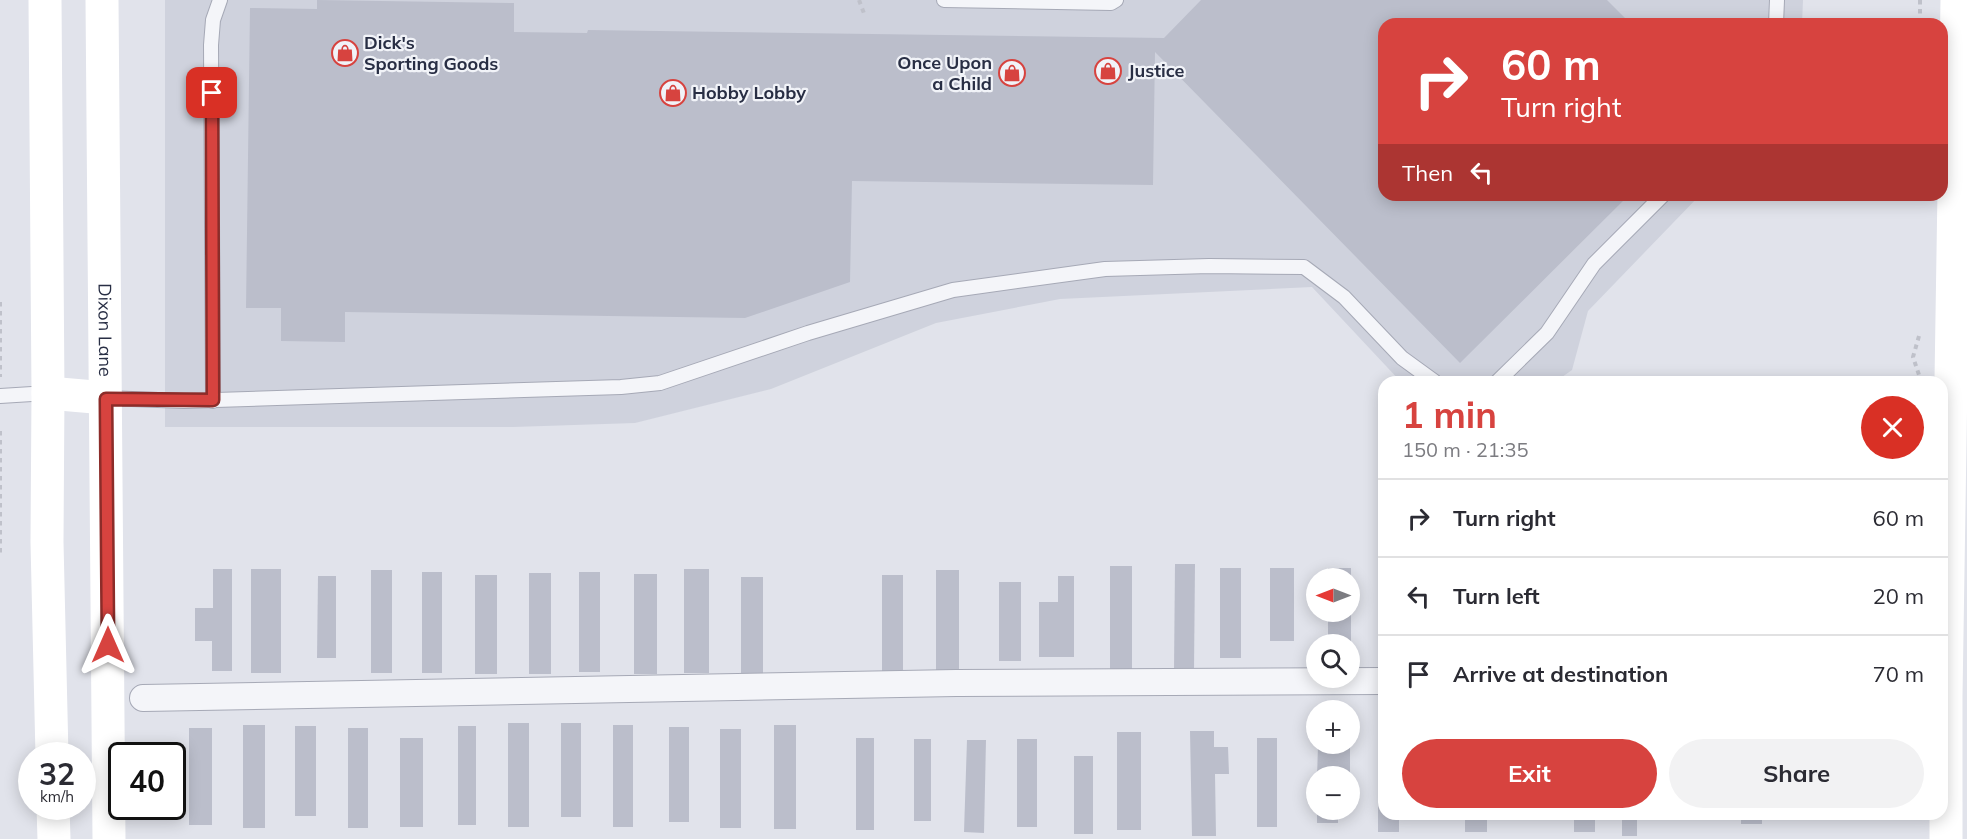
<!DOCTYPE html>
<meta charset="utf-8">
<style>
:root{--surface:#fff;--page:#f2f2f3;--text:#2b2b33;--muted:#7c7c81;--line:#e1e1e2;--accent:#d7433f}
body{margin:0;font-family:Mulish,sans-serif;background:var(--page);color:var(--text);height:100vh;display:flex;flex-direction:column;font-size:22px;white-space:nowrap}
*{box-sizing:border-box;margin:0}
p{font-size:20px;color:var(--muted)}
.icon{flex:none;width:33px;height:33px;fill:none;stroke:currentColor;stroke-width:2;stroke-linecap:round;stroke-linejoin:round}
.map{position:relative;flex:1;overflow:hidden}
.drawer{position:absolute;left:1378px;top:376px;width:570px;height:444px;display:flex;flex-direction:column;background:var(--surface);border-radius:18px;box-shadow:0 3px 15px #0003}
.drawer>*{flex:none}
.guide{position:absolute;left:1378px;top:18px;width:570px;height:183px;border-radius:18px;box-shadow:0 3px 15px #0003;background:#d7433f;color:#fff;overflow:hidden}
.needle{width:39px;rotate:270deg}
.tools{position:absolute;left:1306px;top:568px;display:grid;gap:12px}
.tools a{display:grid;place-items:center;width:54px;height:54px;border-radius:50%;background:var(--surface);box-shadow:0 3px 15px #0003;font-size:30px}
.speed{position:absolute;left:18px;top:742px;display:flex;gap:12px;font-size:30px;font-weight:700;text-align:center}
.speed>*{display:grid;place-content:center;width:78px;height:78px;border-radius:50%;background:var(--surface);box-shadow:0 3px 15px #0003;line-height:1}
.speed small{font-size:15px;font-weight:400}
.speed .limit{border:3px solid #111;border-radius:9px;background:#fff;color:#111}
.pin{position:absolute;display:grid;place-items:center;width:51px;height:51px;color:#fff;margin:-26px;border-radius:12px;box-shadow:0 3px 9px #0006}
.me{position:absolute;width:66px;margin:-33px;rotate:0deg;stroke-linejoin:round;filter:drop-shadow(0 0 4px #0008)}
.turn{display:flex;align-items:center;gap:21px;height:126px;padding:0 24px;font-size:27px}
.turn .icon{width:78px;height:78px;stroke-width:2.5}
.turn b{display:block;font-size:42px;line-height:51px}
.then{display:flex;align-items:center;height:57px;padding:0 24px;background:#0003;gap:12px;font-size:22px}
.round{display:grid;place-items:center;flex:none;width:63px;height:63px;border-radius:32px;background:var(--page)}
.overview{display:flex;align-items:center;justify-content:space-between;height:102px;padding:0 24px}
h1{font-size:36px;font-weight:700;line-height:45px;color:var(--accent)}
.button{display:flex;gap:12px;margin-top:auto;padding:12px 24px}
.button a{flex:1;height:69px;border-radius:36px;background:var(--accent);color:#fff;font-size:24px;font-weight:700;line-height:69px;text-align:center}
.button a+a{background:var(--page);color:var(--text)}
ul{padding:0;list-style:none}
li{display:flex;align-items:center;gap:18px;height:78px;padding:0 24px;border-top:2px solid var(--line)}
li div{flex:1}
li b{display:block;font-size:22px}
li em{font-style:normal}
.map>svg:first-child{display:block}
</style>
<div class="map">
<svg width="1967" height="839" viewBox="0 0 1967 839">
<rect width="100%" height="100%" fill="#e1e3eb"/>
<!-- built -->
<path fill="#cfd2dd" d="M 165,0 L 1803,0 L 1802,24 L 1384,24 L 1384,195 L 1700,195 L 1588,311 L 1572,370 L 1555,382 L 1401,382 L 1312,287 L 1060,299 L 936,323 L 771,389 L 635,423 L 513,427 L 165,427 Z"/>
<!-- building -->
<g fill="#bbbecb">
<path d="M 317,0 L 514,3 L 514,32 L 587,33 L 588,30 L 1164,38 L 1201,0 L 1607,0 L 1631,24 L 1384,24 L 1384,195 L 1629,195 L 1460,363 L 1155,52 L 1153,185 L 852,181 L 850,282 L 745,318 L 345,312 L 345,342 L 281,341 L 281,308 L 246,308 L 250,8 L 317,9 Z"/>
<path d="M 1175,564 L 1195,564 L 1194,670 L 1174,670 Z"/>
<rect x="1110" y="566" width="22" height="105"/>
<rect x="1381" y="567" width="3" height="67"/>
<rect x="1220" y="568" width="21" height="90"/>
<rect x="1270" y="568" width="24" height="73"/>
<rect x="1328" y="568" width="23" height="11"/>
<path d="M 213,569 L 232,569 L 232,671 L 212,671 L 212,641 L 195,641 L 195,608 L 213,608 Z"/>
<rect x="251" y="569" width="30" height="104"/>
<rect x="684" y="569" width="25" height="104"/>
<rect x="371" y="570" width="21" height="103"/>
<rect x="936" y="570" width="23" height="105"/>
<rect x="422" y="572" width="20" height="101"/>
<rect x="579" y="572" width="21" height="100"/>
<rect x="529" y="573" width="22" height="101"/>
<rect x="634" y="574" width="23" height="100"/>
<rect x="475" y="575" width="22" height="99"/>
<rect x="882" y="575" width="21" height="104"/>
<path d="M 318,576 L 336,576 L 336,658 L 317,658 Z"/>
<path d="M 1058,576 L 1074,576 L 1074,657 L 1039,657 L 1039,602 L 1058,602 Z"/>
<rect x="741" y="577" width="22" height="101"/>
<rect x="999" y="582" width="22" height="79"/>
<rect x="1328" y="612" width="23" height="33"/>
<rect x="508" y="723" width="21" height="104"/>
<rect x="561" y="723" width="20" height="94"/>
<rect x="243" y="725" width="22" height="103"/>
<rect x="613" y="725" width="20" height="102"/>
<rect x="774" y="725" width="22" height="104"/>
<rect x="295" y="726" width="21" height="90"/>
<rect x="458" y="726" width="18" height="99"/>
<rect x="669" y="727" width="20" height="95"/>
<rect x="189" y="728" width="23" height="97"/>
<rect x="348" y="728" width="20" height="100"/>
<rect x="720" y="729" width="21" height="99"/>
<path d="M 1190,731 L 1214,731 L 1214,747 L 1228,747 L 1229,774 L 1215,774 L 1216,836 L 1192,836 Z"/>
<rect x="1117" y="732" width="24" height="98"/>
<rect x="400" y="738" width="23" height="89"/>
<rect x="856" y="738" width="18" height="92"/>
<rect x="1257" y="738" width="20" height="89"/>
<rect x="914" y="739" width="17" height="82"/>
<rect x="1017" y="739" width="20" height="88"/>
<path d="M 967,740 L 986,740 L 984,833 L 964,832 Z"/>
<path d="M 1378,743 L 1384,743 L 1384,814 L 1399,814 L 1399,832 L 1378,832 Z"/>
<path d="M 1318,746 L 1350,747 L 1350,777 L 1317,777 Z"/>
<rect x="1074" y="756" width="19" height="78"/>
<rect x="1317" y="810" width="21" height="13"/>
<rect x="1465" y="814" width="22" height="18"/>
<rect x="1574" y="814" width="21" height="18"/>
<rect x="1622" y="814" width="15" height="22"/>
<rect x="1741" y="814" width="21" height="10"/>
</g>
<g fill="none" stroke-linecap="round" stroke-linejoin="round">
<defs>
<g id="lane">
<path d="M 944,0 L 1111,3 L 1116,0"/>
<path d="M 1776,24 L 1777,0"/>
<path d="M 1497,382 L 1547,333 L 1594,264 L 1663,195"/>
<path d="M 0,396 L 48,393"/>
<path d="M 106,398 L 184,401 L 621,387 L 660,383 L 808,333 L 953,290 L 1105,269 L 1209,266 L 1304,267 L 1344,297 L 1402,358 L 1435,382"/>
<path d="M 213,401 L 211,45 L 213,20 L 220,0"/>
</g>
<path id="street" d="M 143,698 L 956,683 L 1384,681"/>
</defs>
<!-- lane casing -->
<use href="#lane" stroke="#a6a9b6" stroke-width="16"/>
<!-- street casing -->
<use href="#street" stroke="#a6a9b6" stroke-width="28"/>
<!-- path -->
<g stroke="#bfc1ca" stroke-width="4" stroke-dasharray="4.5 4.5" stroke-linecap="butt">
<path d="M 859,0 L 865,16"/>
<path d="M 1920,0 L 1920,24"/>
<path d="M 0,302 L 0,377"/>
<path d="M 1919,336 L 1913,357 L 1919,375"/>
<path d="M 0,431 L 0,554"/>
</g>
<!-- lane -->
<use href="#lane" stroke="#f4f5f9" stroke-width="14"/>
<!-- street -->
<use href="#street" stroke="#f4f5f9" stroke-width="26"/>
<!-- secondary -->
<g stroke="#fff" stroke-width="33">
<path d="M 45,0 L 48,393 L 47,542 L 52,756"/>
<path id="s1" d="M 102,0 L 109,839"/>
<path d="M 48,393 L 106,398"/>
<path d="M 53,807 L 54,839"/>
<path d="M 1946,839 L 1946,696 L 1957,0"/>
</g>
</g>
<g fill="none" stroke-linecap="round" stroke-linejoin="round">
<defs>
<path id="route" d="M 108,645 L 106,399 L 213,400 L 212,93"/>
</defs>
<!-- route casing -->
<use href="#route" stroke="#8c2c29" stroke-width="15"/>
<!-- route -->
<use href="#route" stroke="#d7433f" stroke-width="10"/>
</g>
<!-- icons -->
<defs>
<symbol id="shop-ring" viewBox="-11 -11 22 22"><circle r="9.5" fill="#f1f3f8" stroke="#d7433f" stroke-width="1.5"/><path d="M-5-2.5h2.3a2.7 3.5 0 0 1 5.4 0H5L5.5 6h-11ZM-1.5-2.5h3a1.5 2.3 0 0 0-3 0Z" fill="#d7433f"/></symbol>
</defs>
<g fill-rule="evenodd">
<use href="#shop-ring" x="330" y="38" width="30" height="30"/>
<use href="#shop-ring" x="1093" y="56" width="30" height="30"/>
<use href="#shop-ring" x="997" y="58" width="30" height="30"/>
<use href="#shop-ring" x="658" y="78" width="30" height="30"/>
</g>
<g text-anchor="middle" stroke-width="4.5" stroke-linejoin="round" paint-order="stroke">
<!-- poi labels -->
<g font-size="18" font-weight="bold" fill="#282e44" stroke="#f1f3f8" text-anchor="start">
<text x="364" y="49">Dick's<tspan x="364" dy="21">Sporting Goods</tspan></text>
<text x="992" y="69" text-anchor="end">Once Upon<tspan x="992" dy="21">a Child</tspan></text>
<text x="1128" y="77">Justice</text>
<text x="692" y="99">Hobby Lobby</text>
</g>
<!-- street labels -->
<g font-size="18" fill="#282e44" stroke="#f1f3f8">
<text dy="6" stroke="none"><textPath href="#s1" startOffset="330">Dixon Lane</textPath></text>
</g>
</g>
</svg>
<div class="tools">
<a><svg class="needle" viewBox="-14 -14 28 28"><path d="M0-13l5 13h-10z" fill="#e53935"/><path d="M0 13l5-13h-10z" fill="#7c7c81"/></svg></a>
<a><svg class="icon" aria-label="search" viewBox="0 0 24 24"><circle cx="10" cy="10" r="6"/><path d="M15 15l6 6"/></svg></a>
<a>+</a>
<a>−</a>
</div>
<div class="speed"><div>32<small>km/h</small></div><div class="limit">40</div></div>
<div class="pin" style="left:212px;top:93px;background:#d93025"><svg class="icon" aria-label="arrive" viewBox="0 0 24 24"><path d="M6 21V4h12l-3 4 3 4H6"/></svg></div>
<svg class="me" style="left:108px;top:645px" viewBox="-20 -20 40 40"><path d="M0-17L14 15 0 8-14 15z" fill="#d7433f" stroke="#fff" stroke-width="4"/></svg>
<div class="guide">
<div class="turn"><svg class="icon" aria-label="right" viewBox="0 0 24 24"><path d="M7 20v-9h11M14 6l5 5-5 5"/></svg><div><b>60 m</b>Turn right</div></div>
<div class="then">Then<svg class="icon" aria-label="left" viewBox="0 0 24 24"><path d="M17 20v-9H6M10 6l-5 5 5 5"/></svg></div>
</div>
<section class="drawer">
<div class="overview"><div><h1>1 min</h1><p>150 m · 21:35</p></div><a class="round" style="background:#d93025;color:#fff"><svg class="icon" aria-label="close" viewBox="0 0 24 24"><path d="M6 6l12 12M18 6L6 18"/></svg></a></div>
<ul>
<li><svg class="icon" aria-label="right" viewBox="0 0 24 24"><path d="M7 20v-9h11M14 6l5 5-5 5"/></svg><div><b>Turn right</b></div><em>60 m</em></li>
<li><svg class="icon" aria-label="left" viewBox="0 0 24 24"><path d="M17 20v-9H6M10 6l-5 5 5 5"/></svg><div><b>Turn left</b></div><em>20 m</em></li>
<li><svg class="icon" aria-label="arrive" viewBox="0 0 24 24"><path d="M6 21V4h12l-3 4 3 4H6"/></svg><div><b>Arrive at destination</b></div><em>70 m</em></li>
</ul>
<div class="button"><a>Exit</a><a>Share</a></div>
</section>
</div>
